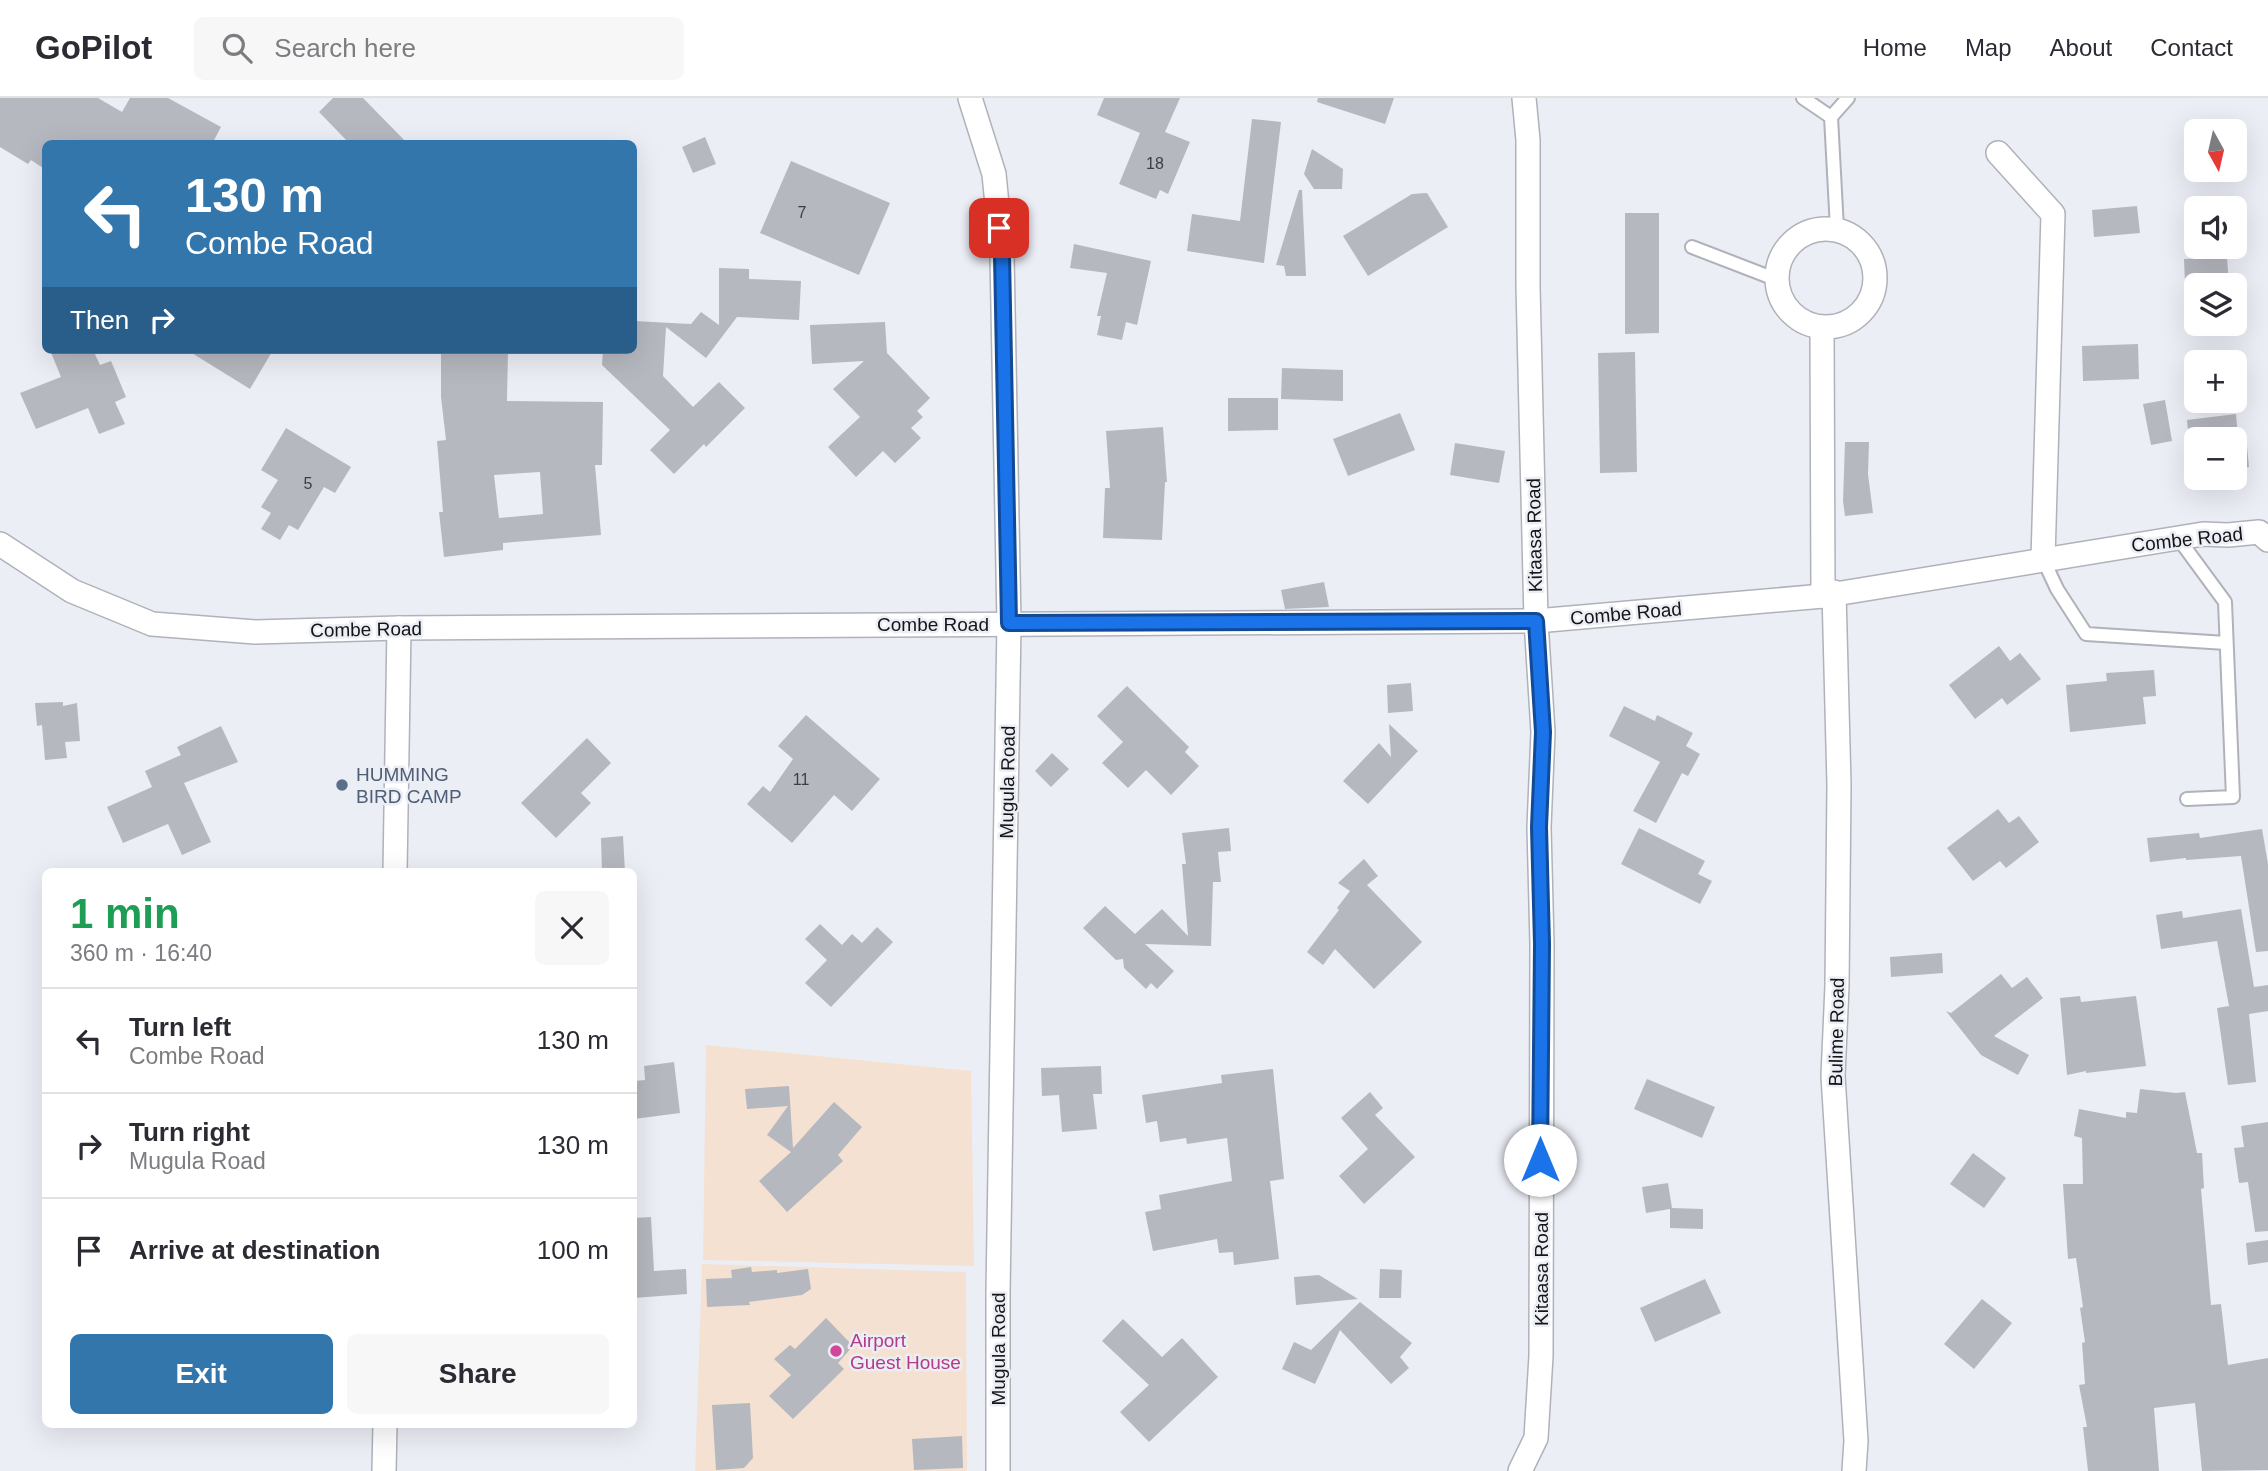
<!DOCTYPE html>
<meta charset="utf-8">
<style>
:root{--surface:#fff;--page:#f7f7f7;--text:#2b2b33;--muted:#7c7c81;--line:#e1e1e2;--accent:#3376ac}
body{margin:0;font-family:Helvetica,sans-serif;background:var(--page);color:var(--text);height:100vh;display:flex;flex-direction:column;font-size:26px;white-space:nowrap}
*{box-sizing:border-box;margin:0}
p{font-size:23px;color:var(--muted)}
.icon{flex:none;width:38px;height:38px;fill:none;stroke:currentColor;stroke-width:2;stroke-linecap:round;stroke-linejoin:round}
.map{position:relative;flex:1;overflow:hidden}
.details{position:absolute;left:42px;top:770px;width:595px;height:560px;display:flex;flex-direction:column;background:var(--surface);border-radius:10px;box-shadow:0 7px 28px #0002}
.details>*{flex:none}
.top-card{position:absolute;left:42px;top:42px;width:595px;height:214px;border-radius:10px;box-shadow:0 7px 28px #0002;background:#3376ac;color:#fff;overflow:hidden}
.needle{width:46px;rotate:172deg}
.tools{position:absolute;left:2184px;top:21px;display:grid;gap:14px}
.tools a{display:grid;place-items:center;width:63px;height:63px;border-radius:10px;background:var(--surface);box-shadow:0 7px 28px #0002;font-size:35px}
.pin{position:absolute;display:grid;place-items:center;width:60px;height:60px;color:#fff;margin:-30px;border-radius:14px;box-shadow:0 4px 10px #0006}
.me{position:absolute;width:77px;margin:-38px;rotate:0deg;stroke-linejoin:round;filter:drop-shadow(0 0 5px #0008)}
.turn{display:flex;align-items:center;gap:24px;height:147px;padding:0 28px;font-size:32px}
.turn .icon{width:91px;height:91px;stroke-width:2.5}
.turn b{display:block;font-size:49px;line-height:60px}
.then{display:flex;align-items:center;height:66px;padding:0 28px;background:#0003;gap:14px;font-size:26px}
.round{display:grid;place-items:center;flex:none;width:74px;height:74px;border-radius:10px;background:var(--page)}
.overview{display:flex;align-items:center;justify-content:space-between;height:119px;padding:0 28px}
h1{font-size:42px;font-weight:800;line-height:52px;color:#1e9e55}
.action{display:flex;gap:14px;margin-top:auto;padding:14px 28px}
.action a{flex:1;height:80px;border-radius:10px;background:var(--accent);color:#fff;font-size:28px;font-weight:800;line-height:80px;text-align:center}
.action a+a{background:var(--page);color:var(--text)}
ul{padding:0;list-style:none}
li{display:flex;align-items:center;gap:21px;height:105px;padding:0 28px;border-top:2px solid var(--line)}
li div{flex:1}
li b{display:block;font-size:26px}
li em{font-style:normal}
header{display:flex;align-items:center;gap:42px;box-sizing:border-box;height:98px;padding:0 35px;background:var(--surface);border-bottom:2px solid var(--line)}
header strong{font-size:33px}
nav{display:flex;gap:38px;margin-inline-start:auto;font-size:24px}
.search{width:490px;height:63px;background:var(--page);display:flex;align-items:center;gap:18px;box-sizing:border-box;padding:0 24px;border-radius:10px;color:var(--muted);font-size:26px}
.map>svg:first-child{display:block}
</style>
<header>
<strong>GoPilot</strong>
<div class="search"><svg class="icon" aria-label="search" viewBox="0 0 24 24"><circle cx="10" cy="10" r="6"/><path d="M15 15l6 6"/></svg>Search here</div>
<nav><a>Home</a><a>Map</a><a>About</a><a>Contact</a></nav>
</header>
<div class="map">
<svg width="2268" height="1373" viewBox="0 0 2268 1373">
<rect width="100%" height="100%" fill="#eceef6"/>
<!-- commercial -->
<g fill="#f5e1d2">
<path d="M 706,947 L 971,973 L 974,1168 L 703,1162 Z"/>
<path d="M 702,1166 L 966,1174 L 967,1373 L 695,1373 Z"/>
</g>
<!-- building -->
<g fill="#b6b8bf" fill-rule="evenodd">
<path d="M 0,0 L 98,0 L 122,14 L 130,0 L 168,0 L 221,29 L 212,46 L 46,46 L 46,72 L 31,62 L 28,66 L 0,49 Z"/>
<path d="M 333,0 L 363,0 L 408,46 L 350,46 L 319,14 Z"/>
<path d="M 1104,0 L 1180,0 L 1165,34 L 1190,44 L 1168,96 L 1160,92 L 1156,101 L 1119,86 L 1140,35 L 1097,17 Z"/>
<path d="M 1318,0 L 1394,0 L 1385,26 L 1317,4 Z"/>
<path d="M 1252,21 L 1281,24 L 1264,165 L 1187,153 L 1192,116 L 1240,123 Z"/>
<path d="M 705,39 L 716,66 L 693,75 L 682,49 Z"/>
<path d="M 1312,51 L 1343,71 L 1342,91 L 1314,91 L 1304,76 Z"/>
<path d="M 791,63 L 890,105 L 859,177 L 760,135 Z"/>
<path d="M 1299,92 L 1302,92 L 1306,178 L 1286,178 L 1284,168 L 1276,167 Z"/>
<path d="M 1427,95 L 1448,129 L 1368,178 L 1343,138 L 1412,96 Z"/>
<path d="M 2137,108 L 2140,135 L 2094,139 L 2092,112 Z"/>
<path d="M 1625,115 L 1659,115 L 1659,235 L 1625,236 Z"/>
<path d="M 1074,146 L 1151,163 L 1137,227 L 1126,224 L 1122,242 L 1097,237 L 1101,218 L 1097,218 L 1107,175 L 1070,170 Z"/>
<path d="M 2227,159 L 2229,187 L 2196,187 L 2196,226 L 2231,226 L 2232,230 L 2187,232 L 2184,161 Z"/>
<path d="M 719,170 L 749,171 L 749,181 L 801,183 L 799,222 L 737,219 L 706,260 L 666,229 L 663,278 L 693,309 L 719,284 L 745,310 L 706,349 L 704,346 L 674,376 L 650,352 L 670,332 L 602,267 L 603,252 L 634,252 L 634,223 L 691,226 L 701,214 L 719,227 Z"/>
<path d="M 885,224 L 887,255 L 930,300 L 917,313 L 923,319 L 911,330 L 921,340 L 895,365 L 883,353 L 856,379 L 828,349 L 860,319 L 833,291 L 864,263 L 812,266 L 810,227 Z"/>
<path d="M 2138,246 L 2139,281 L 2083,283 L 2082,248 Z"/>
<path d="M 50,252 L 93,252 L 100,267 L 111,263 L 126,299 L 115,304 L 125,326 L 99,336 L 88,310 L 36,331 L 20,295 L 61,279 Z"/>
<path d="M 187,252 L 273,252 L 250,291 Z"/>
<path d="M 441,252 L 508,252 L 507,303 L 603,304 L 602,367 L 595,367 L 601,437 L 503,445 L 503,452 L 444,459 L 439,414 L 443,414 L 437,343 L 446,342 L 441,299 ZM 540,374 L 543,416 L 499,420 L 494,377 Z"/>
<path d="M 1635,254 L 1637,374 L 1600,375 L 1598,255 Z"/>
<path d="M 1282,270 L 1343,272 L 1343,303 L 1281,301 Z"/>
<path d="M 1228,300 L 1278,300 L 1278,332 L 1228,333 Z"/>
<path d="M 2165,302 L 2172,343 L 2151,347 L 2143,306 Z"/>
<path d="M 1400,315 L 1415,352 L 1348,378 L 1333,341 Z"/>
<path d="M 2236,316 L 2239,350 L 2247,348 L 2249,369 L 2242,370 L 2243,383 L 2201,387 L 2200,380 L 2235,380 L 2235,341 L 2196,341 L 2196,378 L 2192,378 L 2187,322 Z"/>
<path d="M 1163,329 L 1167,384 L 1165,384 L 1162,442 L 1103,440 L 1105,390 L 1110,390 L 1106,333 Z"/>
<path d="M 286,330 L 351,369 L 335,395 L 324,389 L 298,432 L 289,427 L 280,442 L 261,431 L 271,415 L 261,409 L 278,382 L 261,372 Z"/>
<path d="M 1845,344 L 1869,344 L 1868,376 L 1873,415 L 1845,418 L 1843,403 Z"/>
<path d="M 1455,345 L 1505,353 L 1499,385 L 1450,377 Z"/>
<path d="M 1324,484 L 1329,509 L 1285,511 L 1281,492 Z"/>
<path d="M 1999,548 L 2010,563 L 2020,555 L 2041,581 L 2007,607 L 2002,600 L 1975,621 L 1949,587 Z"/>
<path d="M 2154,572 L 2156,598 L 2143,599 L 2146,626 L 2070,634 L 2066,587 L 2107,583 L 2106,575 Z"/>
<path d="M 1411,585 L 1413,613 L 1388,615 L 1387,587 Z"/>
<path d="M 1127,588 L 1189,649 L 1185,654 L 1199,668 L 1171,697 L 1146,672 L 1128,690 L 1102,665 L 1123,644 L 1097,618 Z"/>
<path d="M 63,604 L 63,608 L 77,605 L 80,643 L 65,644 L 67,660 L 45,662 L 42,627 L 37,628 L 35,605 Z"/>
<path d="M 1624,608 L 1655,623 L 1657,617 L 1693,635 L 1686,648 L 1700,656 L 1688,678 L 1682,675 L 1656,725 L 1633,713 L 1660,664 L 1609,638 Z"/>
<path d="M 806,617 L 880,681 L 852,713 L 834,697 L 792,745 L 747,706 L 763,688 L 770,694 L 793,661 L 778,648 Z"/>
<path d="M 1389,626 L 1418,653 L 1368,706 L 1343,683 L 1379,645 L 1391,659 Z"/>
<path d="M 221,628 L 238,664 L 184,685 L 211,744 L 182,757 L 168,726 L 123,745 L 107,709 L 152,689 L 145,673 L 181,657 L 177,649 Z"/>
<path d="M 587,640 L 611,665 L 581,695 L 591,705 L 556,740 L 521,705 Z"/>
<path d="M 1052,655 L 1069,671 L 1051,689 L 1035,673 Z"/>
<path d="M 1998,711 L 2009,725 L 2019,718 L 2039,744 L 2006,770 L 2000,763 L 1973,783 L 1947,750 Z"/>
<path d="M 1229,730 L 1231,753 L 1218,754 L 1221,784 L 1213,784 L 1211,848 L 1145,846 L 1174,873 L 1157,891 L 1151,885 L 1146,891 L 1124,870 L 1123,861 L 1116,862 L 1083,830 L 1105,808 L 1135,836 L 1162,811 L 1188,838 L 1182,766 L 1186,766 L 1182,735 Z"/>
<path d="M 1639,730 L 1705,763 L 1698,776 L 1712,783 L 1700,806 L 1621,766 Z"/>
<path d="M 2262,731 L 2268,766 L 2268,853 L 2256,854 L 2241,758 L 2186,762 L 2186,760 L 2150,764 L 2147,740 L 2199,735 L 2200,740 Z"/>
<path d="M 623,738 L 625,774 L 602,774 L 601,740 Z"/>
<path d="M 1364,761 L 1378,778 L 1367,787 L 1422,844 L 1374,891 L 1335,851 L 1323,867 L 1307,854 L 1339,812 L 1337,810 L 1350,793 L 1338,785 Z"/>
<path d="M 2241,811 L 2254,889 L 2268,887 L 2268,913 L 2249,916 L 2256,984 L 2228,987 L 2217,910 L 2229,908 L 2217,843 L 2161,851 L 2156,817 L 2182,813 L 2183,820 Z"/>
<path d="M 820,826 L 842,847 L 852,836 L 862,845 L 877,829 L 893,844 L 831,909 L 805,885 L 827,862 L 805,841 Z"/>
<path d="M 1942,855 L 1943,875 L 1891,879 L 1890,859 Z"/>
<path d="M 2001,876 L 2012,890 L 2027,879 L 2043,900 L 1994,938 L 2029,957 L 2018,977 L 1981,957 L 1946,913 L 1951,915 Z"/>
<path d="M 2080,898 L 2081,904 L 2136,898 L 2146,968 L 2086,975 L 2086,973 L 2067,977 L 2060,900 Z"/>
<path d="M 674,964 L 680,1015 L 634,1021 L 634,983 L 645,982 L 644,968 Z"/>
<path d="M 1101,968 L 1102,996 L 1093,996 L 1097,1031 L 1062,1034 L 1059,997 L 1042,998 L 1041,970 Z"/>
<path d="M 1273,971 L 1284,1081 L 1270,1083 L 1279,1161 L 1234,1167 L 1233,1154 L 1219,1155 L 1217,1141 L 1153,1153 L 1145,1114 L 1161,1111 L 1159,1097 L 1232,1083 L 1227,1040 L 1187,1046 L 1186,1040 L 1160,1044 L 1157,1023 L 1146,1025 L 1142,997 L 1222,985 L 1221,977 Z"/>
<path d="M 1647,981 L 1715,1009 L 1702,1040 L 1634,1011 Z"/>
<path d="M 789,988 L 793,1050 L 834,1004 L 862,1029 L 838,1057 L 843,1063 L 787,1114 L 759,1083 L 791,1054 L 767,1037 L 788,1008 L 747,1011 L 745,991 Z"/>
<path d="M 2140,991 L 2176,995 L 2185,994 L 2197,1055 L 2202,1055 L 2204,1090 L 2201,1091 L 2211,1207 L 2221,1206 L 2228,1267 L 2268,1260 L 2268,1372 L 2202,1373 L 2195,1305 L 2154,1310 L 2159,1373 L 2088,1373 L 2083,1329 L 2087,1329 L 2079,1287 L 2085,1286 L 2082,1245 L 2085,1244 L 2080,1210 L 2083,1209 L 2076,1160 L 2068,1161 L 2063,1086 L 2083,1086 L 2082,1040 L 2074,1038 L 2079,1011 L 2126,1020 L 2126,1014 L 2137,1015 Z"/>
<path d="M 1370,994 L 1383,1010 L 1375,1017 L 1415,1059 L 1364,1106 L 1339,1078 L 1368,1051 L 1341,1020 Z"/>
<path d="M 2268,1024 L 2268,1133 L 2255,1134 L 2248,1084 L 2239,1085 L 2234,1050 L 2244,1049 L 2241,1028 Z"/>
<path d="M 1973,1055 L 2006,1080 L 1984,1110 L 1950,1086 Z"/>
<path d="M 1668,1085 L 1672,1110 L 1703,1111 L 1703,1131 L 1670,1130 L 1670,1111 L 1646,1115 L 1642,1089 Z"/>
<path d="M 651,1119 L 654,1173 L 686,1171 L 687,1196 L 634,1200 L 634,1120 Z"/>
<path d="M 2268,1142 L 2268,1164 L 2248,1167 L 2246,1145 Z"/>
<path d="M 751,1169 L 752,1174 L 777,1172 L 777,1175 L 808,1171 L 811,1191 L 802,1197 L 749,1204 L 750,1207 L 707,1209 L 706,1181 L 732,1180 L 731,1172 Z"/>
<path d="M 1380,1171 L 1402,1172 L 1401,1200 L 1379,1200 Z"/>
<path d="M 1319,1177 L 1358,1201 L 1296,1207 L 1294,1179 Z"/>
<path d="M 1705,1181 L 1721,1215 L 1655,1244 L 1640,1210 Z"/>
<path d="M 1982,1201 L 2012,1225 L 1974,1271 L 1944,1246 Z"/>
<path d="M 1360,1204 L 1412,1245 L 1400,1259 L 1409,1270 L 1391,1286 L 1340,1232 L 1315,1286 L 1282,1271 L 1294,1244 L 1311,1252 Z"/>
<path d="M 826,1220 L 853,1248 L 838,1265 L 844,1271 L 793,1321 L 769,1298 L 791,1277 L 774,1261 L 790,1247 L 795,1251 Z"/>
<path d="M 1123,1221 L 1162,1259 L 1182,1240 L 1218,1279 L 1149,1344 L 1120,1314 L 1149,1287 L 1102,1243 Z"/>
<path d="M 750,1305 L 753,1360 L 744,1370 L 716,1372 L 712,1307 Z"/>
<path d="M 962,1338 L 963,1370 L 914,1372 L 912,1341 Z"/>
</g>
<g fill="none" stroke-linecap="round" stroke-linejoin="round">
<defs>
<g id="lane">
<path d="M 1803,0 L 1831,19 L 1837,131"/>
<path d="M 1831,19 L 1848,0"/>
<path d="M 1692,149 L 1775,181"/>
<path d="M 2178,440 L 2225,504 L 2233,699 L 2187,701"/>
<path d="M 2043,461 L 2057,491 L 2086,536 L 2226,545"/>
</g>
<g id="street">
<path d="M 970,0 L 994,76 L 1002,157 L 1009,525 L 998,1194 L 998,1373"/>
<path d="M 1998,55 L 2053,116 L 2043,461"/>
<circle cx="1826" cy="180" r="49"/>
<path d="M 1822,230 L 1823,498"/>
<path d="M 0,446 L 72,493 L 152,526 L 255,534 L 399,530 L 1536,523 L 1823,498 L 2203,436 L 2228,437 L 2259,434 L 2268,442"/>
<path d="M 1834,494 L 1839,687 L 1837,888 L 1833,978 L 1856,1343 L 1854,1373"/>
<path d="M 395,774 L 399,530"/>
<path d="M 384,1373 L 385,1326"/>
<path d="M 1520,1373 L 1536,1340 L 1541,1258 L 1542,846 L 1539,729 L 1543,634 L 1536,523 L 1528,188 L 1528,42 L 1524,0"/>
</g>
</defs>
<!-- lane casing -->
<use href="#lane" stroke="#b0b2ba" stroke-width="16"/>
<!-- street casing -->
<use href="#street" stroke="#b0b2ba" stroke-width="26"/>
<!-- lane -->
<use href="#lane" stroke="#fff" stroke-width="12"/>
<!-- street -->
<use href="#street" stroke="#fff" stroke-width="23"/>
</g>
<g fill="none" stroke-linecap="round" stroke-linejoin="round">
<defs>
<path id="route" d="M 999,130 L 1002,157 L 1009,525 L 1536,523 L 1543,634 L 1539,729 L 1542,846 L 1540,1062"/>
</defs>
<!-- route casing -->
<use href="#route" stroke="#114b97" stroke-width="18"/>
<!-- route -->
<use href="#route" stroke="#1a73e8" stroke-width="12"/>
</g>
<!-- markers -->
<circle fill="#5c6f8a" stroke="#eceef6" stroke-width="2.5" cx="342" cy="687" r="7"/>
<circle fill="#d1479c" stroke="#eceef6" stroke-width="2.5" cx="836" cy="1253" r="7"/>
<g text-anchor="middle" stroke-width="5" stroke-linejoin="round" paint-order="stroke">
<!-- number labels -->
<g font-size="16" fill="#3d3e42">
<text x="1155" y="71">18</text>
<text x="802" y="120">7</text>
<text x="308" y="391">5</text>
<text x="801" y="687">11</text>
</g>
<!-- street labels -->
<g font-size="19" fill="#151518" stroke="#eceef6">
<text transform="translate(1534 437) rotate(-91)" y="7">Kitaasa Road</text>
<text transform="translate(2187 441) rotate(-6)" y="7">Combe Road</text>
<text transform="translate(1626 515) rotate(-5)" y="7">Combe Road</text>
<text x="933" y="533">Combe Road</text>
<text transform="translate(366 531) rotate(-1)" y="7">Combe Road</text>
<text transform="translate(1007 684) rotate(-89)" y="7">Mugula Road</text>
<text transform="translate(1836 934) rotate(-89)" y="7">Bulime Road</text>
<text transform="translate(1541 1171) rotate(-90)" y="7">Kitaasa Road</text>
<text transform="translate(998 1251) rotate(-90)" y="7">Mugula Road</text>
</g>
<!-- service labels -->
<g font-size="19" fill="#4e5e75" stroke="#eceef6" text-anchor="start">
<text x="356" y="683">HUMMING<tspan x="356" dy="22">BIRD CAMP</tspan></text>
</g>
<!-- hotel labels -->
<g font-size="19" fill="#b23c85" stroke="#eceef6" text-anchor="start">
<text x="850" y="1249">Airport<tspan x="850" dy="22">Guest House</tspan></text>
</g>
</g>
</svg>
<div class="tools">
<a><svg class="needle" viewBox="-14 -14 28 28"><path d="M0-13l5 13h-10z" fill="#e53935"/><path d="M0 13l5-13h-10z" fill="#7c7c81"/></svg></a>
<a><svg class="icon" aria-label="sound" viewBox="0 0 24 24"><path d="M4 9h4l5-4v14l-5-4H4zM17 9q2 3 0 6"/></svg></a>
<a><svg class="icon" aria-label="layers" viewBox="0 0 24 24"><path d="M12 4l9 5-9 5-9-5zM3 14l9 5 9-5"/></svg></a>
<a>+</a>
<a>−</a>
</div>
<div class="pin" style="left:999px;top:130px;background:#d93025"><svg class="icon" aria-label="arrive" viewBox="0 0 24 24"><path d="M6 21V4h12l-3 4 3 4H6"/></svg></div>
<svg class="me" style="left:1540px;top:1062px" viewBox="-20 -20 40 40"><circle r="19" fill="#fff"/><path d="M0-13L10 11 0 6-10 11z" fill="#1a73e8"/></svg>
<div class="top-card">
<div class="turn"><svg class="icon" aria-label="left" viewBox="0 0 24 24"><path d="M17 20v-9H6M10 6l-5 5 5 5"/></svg><div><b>130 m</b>Combe Road</div></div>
<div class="then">Then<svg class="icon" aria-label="right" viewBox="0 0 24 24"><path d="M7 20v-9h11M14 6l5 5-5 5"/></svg></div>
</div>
<section class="details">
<div class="overview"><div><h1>1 min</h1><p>360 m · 16:40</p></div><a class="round"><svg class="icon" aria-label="close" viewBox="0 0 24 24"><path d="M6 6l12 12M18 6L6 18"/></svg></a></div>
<ul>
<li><svg class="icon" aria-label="left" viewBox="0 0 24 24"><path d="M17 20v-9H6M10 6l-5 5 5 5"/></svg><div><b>Turn left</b><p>Combe Road</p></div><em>130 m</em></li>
<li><svg class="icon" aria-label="right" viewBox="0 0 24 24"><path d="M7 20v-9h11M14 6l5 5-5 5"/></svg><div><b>Turn right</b><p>Mugula Road</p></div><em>130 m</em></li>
<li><svg class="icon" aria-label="arrive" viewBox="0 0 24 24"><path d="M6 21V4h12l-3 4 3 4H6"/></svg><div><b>Arrive at destination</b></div><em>100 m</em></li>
</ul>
<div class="action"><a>Exit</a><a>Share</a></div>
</section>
</div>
